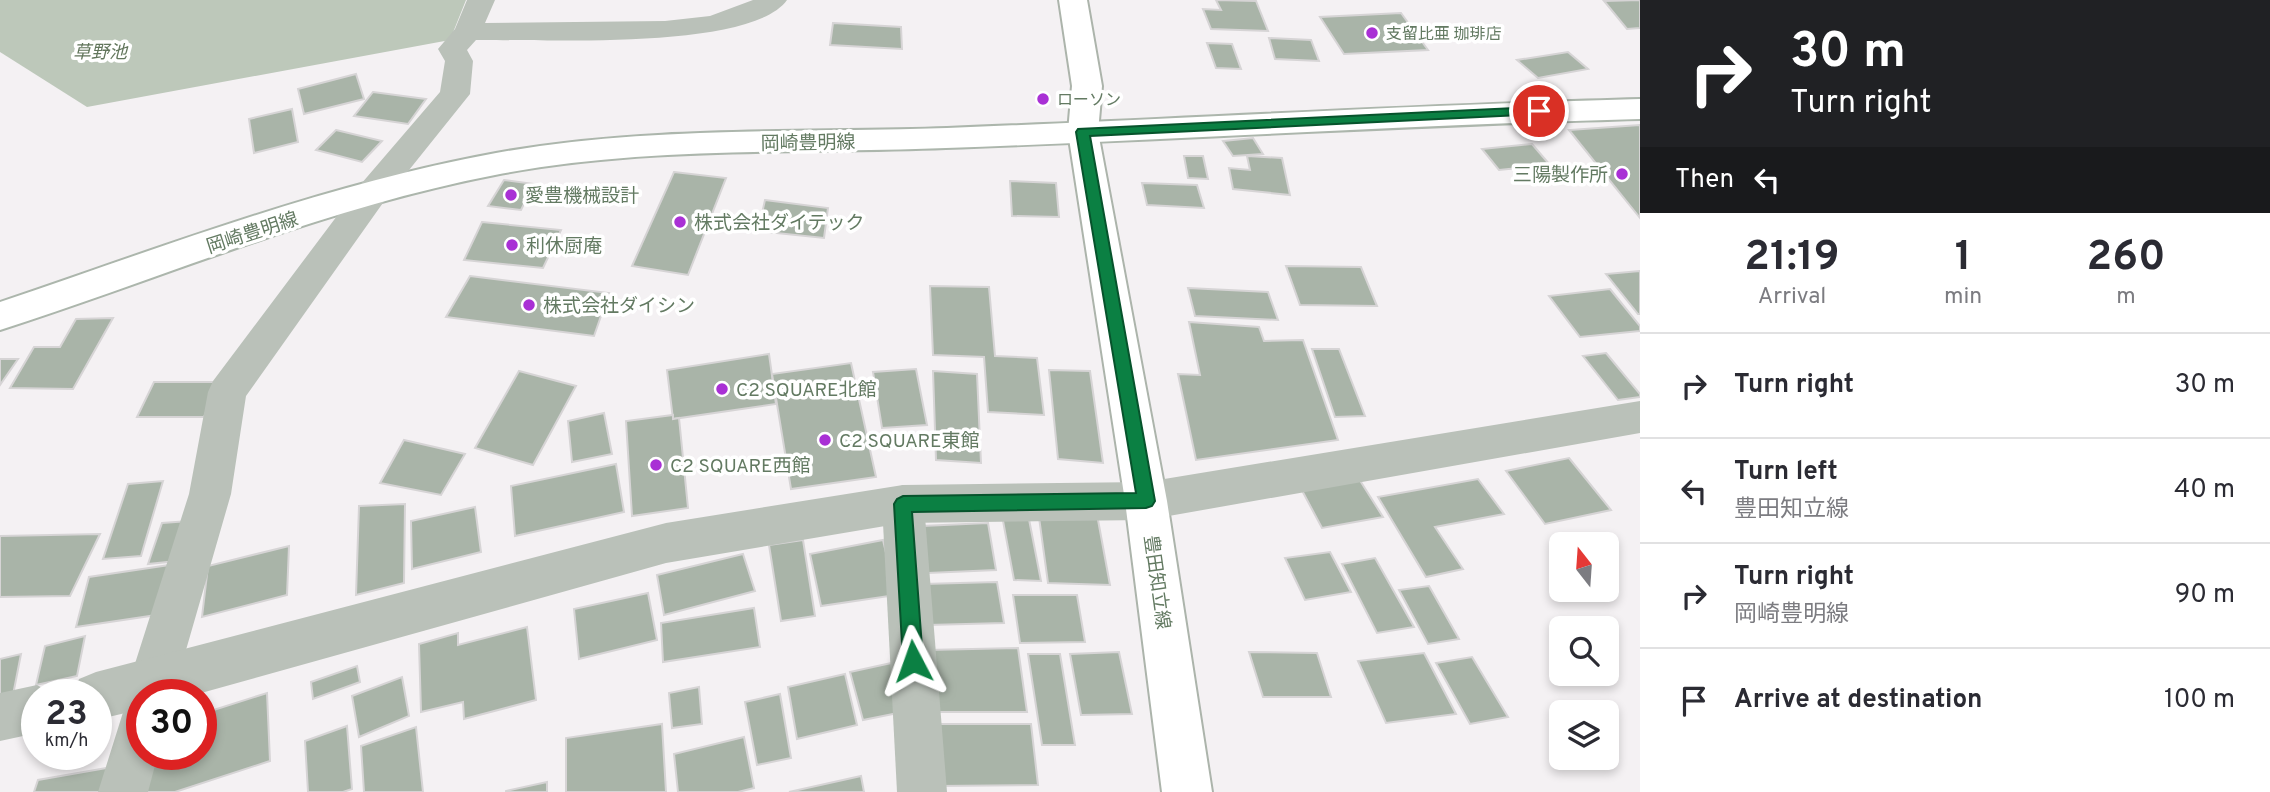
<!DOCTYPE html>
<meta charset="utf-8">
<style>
:root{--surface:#fff;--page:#f2f2f3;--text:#2b2b33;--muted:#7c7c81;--line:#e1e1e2}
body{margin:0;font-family:Overpass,"Noto Sans JP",sans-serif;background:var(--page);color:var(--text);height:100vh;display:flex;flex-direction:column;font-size:26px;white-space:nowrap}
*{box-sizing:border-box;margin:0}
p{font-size:23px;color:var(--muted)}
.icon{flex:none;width:38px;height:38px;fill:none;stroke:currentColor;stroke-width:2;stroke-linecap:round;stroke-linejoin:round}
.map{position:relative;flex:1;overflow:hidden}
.sheet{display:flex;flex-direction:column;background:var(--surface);width:630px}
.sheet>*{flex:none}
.banner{background:#202124;color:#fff;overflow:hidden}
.needle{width:46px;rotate:343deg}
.controls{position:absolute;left:1549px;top:532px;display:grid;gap:14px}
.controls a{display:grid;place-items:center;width:70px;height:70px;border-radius:10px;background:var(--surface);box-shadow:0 4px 10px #0003;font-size:35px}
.speed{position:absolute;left:21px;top:679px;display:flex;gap:14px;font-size:35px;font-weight:700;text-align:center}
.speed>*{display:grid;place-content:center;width:91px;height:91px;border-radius:50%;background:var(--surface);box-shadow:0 4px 10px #0003;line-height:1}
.speed small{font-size:18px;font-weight:400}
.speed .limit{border:10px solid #d22;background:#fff;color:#111}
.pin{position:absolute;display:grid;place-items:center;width:60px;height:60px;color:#fff;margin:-30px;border:4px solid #fff;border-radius:50%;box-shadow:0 2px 7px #0007}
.me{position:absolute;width:77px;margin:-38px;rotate:356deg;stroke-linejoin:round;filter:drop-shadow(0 0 5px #0008)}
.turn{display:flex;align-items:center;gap:24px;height:147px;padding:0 35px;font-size:32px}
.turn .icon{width:91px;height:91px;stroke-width:2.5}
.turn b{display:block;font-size:49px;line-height:60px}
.then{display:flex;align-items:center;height:66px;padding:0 35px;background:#0003;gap:14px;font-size:26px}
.eta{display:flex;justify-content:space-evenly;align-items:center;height:119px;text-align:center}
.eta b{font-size:42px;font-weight:700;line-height:49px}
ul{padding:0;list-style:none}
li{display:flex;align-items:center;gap:21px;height:105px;padding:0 35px;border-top:2px solid var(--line)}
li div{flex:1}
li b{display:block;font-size:26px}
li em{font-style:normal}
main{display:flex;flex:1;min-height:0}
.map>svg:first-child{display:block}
</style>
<main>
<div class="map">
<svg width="1640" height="792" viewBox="0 0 1640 792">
<rect width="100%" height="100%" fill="#f4f1f3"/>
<!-- water -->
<path fill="#bdc8ba" d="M 0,0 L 466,0 L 450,40 L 87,107 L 0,52 Z"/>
<!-- building -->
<g fill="#a9b4a8" stroke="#d6d4d5" stroke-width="2">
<path d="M 1216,0 L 1256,1 L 1268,31 L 1211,29 L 1203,9 L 1221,10 Z"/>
<path d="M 1640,0 L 1640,28 L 1627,29 L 1604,1 Z"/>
<path d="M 1401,13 L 1428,50 L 1344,54 L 1320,17 Z"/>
<path d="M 833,23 L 901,27 L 902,49 L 830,45 Z"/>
<path d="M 1269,38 L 1311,40 L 1319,61 L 1275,59 Z"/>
<path d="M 1207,43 L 1232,44 L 1241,69 L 1216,68 Z"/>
<path d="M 1568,52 L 1588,69 L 1538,78 L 1517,60 Z"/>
<path d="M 356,74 L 364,99 L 304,114 L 298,89 Z"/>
<path d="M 373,92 L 426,99 L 408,124 L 354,116 Z"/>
<path d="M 292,109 L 298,142 L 254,153 L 249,119 Z"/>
<path d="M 1640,125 L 1640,218 L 1569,130 Z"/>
<path d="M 336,130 L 382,141 L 362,162 L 316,150 Z"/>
<path d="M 1253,138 L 1263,154 L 1233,156 L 1223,141 Z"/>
<path d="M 1532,144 L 1550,165 L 1499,170 L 1482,149 Z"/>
<path d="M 1184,156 L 1203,156 L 1208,179 L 1188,178 Z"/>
<path d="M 1247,156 L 1282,158 L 1290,195 L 1233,189 L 1229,168 L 1250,170 Z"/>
<path d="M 674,172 L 726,178 L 688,275 L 632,266 Z"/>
<path d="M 504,180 L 534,184 L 521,210 L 488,206 Z"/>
<path d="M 1010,181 L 1056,183 L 1059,217 L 1012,216 Z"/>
<path d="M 1142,183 L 1197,185 L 1204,208 L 1147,205 Z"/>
<path d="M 765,200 L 828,208 L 824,238 L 758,231 Z"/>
<path d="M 482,222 L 561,230 L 543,268 L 464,260 Z"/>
<path d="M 1286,266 L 1361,267 L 1377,306 L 1300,305 Z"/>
<path d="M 1640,271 L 1640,314 L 1638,314 L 1606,274 Z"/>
<path d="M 470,276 L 609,293 L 594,336 L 446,317 Z"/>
<path d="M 930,286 L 989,287 L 995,356 L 1037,358 L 1044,415 L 988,412 L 984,357 L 933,355 Z"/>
<path d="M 1188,288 L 1268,292 L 1278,320 L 1195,316 Z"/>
<path d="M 1610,289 L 1640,326 L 1640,331 L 1580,337 L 1549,296 Z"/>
<path d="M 113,318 L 73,389 L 10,388 L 34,347 L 60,347 L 76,319 Z"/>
<path d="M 1189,322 L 1259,327 L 1264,341 L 1303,340 L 1338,440 L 1196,460 L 1178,374 L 1200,375 Z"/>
<path d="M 1312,349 L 1339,349 L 1365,416 L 1335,417 Z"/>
<path d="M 1606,353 L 1640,394 L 1640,397 L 1618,400 L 1583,356 Z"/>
<path d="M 769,354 L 776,404 L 673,419 L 667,370 Z"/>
<path d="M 0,359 L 18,359 L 0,385 Z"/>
<path d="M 851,363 L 876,477 L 791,489 L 772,374 Z"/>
<path d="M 916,369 L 927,425 L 882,428 L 873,372 Z"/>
<path d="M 1049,370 L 1090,371 L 1103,463 L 1058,459 Z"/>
<path d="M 519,371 L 576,386 L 533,465 L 475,448 Z"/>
<path d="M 933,371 L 977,374 L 981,463 L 936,460 Z"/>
<path d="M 154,382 L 219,382 L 204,417 L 137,417 Z"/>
<path d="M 604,413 L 612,454 L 572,462 L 568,421 Z"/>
<path d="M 673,415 L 673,419 L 679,418 L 688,508 L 632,516 L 626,421 Z"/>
<path d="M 404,440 L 465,454 L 441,495 L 380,483 Z"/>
<path d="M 1569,458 L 1611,510 L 1545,524 L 1506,471 Z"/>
<path d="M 616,464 L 624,512 L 515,536 L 511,486 Z"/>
<path d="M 1354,471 L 1383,517 L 1322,528 L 1297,481 Z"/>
<path d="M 1478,479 L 1504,514 L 1435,527 L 1463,569 L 1426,577 L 1378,497 Z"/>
<path d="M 163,481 L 141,556 L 103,559 L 128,484 Z"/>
<path d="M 405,504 L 404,583 L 356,595 L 359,506 Z"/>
<path d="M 475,507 L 481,552 L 412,569 L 411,521 Z"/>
<path d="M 1027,509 L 1041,581 L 1014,580 L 1001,510 Z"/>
<path d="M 1096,509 L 1110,585 L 1048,583 L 1038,510 Z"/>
<path d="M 189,521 L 177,561 L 148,564 L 162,523 Z"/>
<path d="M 988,523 L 996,570 L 928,573 L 922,526 Z"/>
<path d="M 100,534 L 70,596 L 0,597 L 0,536 Z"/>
<path d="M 803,540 L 815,616 L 781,621 L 769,545 Z"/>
<path d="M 883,540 L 896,595 L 821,606 L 810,554 Z"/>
<path d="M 289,546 L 287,595 L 202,617 L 208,566 Z"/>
<path d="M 1330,552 L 1351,592 L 1305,600 L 1285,558 Z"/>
<path d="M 743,554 L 755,591 L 664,615 L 657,575 Z"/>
<path d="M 1375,558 L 1414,627 L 1377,633 L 1342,564 Z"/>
<path d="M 176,564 L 163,614 L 76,627 L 89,577 Z"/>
<path d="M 997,582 L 1004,623 L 928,625 L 923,584 Z"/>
<path d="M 1429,586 L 1459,639 L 1428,644 L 1399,590 Z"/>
<path d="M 648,593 L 657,640 L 579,659 L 574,609 Z"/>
<path d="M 1013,595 L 1077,595 L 1085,642 L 1020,643 Z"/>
<path d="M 754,608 L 760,647 L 663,662 L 661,623 Z"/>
<path d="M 527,627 L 536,700 L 464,719 L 463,702 L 421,712 L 419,644 L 458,633 L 458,645 Z"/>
<path d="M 85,636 L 77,676 L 36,685 L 45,646 Z"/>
<path d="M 1018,648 L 1027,712 L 934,712 L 927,650 Z"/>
<path d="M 1119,652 L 1132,714 L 1081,715 L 1070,654 Z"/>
<path d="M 1249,652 L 1317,653 L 1331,697 L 1263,697 Z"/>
<path d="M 1424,653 L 1456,714 L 1386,723 L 1358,661 Z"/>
<path d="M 21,654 L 13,695 L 0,698 L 0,659 Z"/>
<path d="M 1028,654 L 1060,654 L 1075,745 L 1042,745 Z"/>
<path d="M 1472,657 L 1508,717 L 1470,724 L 1436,663 Z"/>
<path d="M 896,662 L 908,711 L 863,720 L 850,672 Z"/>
<path d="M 357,666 L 360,682 L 313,699 L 311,682 Z"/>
<path d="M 845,674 L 857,725 L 797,739 L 788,687 Z"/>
<path d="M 402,677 L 409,716 L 359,737 L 352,696 Z"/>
<path d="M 699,687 L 702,724 L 672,728 L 669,693 Z"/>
<path d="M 267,693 L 270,761 L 175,792 L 146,792 L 149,754 L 201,754 L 201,714 Z"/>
<path d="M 780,694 L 791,758 L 757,765 L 745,702 Z"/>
<path d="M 662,724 L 666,792 L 566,792 L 566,738 Z"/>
<path d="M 931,724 L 1031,724 L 1038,785 L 937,786 Z"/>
<path d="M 347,726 L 352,789 L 343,792 L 308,792 L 305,741 Z"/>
<path d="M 416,727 L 423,792 L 364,792 L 361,746 Z"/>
<path d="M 744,737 L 754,788 L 738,792 L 678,792 L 674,754 Z"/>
<path d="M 112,767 L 105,792 L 34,792 L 38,780 Z"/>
<path d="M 861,776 L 864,792 L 789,792 Z"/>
<path d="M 547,782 L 547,792 L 506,792 L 506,791 Z"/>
</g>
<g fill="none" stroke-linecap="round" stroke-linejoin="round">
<defs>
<path id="secondary" d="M 1640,99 L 1640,119 C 1408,125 1177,140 946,148 C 796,154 643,146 495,175 C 324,208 165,277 0,330 L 0,302 C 163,247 326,184 496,153 C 645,126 796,133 947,128 C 1178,119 1409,105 1640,99 Z"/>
<path id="primary" d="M 1059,0 L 1087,0 L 1102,86 L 1098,132 L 1167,501 L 1212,792 L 1162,792 L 1125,501 L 1068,132 L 1072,86 Z"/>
</defs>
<!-- secondary casing -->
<use href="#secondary" stroke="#acb6ac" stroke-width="4"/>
<!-- primary casing -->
<use href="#primary" stroke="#acb4ab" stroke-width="4"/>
<!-- minor -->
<g fill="#bac1b9" fill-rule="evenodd">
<path d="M 467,0 L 495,0 L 485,23 L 665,21 L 710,16 L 753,0 L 787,0 C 751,51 537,39 476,40 L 467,50 L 473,61 L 470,94 L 385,200 L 246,396 L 231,494 L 173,695 L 142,695 L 142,754 L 158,754 L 148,792 L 98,792 L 125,706 L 129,704 L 125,695 L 189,494 L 208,392 L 213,381 L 361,184 L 440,92 L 445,61 L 438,49 L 455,29 Z"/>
<path d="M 1640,401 L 1640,433 L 1146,520 L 1131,514 L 1125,501 L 1131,488 L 1146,482 Z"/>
<path d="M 903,485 L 918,491 L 924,504 L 947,792 L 897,792 L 882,504 L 888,491 Z"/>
</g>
<!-- tertiary -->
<g fill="#bac1b9" fill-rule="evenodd">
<path d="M 1146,482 L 1161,488 L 1167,501 L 1161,514 L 1146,520 L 903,523 L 666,563 L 194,695 L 142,695 L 142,709 L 96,720 L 96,695 L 73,695 L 79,679 L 96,672 L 666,523 L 903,485 Z"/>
<path d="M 37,685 L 55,695 L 37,695 L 37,733 L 0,741 L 0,693 Z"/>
</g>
<!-- secondary -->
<use href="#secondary" fill="#fff" fill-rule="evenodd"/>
<!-- primary -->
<use href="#primary" fill="#fff" fill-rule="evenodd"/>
</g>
<!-- route -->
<path fill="#0b8043" stroke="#07532c" stroke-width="2" d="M 1539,107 L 1543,108 L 1543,114 L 1090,136 L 1155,501 L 1152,506 L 1146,508 L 912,512 L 923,661 L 920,668 L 913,671 L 906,668 L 903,661 L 894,504 L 897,499 L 903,496 L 1136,493 L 1076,132 L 1078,129 Z"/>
<!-- markers -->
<g fill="#a930d5" stroke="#fff" stroke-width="2.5">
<circle cx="1372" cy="33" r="7"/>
<circle cx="1043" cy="99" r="7"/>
<circle cx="1622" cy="174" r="7"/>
<circle cx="511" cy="195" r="7"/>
<circle cx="680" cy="222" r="7"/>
<circle cx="512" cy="245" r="7"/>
<circle cx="529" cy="305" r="7"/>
<circle cx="722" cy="389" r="7"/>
<circle cx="825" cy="440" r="7"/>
<circle cx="656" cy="465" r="7"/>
</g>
<g text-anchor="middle" stroke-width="7" stroke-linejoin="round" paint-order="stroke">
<!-- far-poi labels -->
<g font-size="16" fill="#637a62" stroke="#fff" text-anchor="start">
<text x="1386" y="39">支留比亜 珈琲店</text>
<text x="1057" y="105">ローソン</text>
</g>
<!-- far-water labels -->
<g font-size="18" font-style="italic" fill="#62765c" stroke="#fff">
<text x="100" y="58">草野池</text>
</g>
<!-- street labels -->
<g font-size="19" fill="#637a62" stroke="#fff">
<text transform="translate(808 142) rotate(-1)" y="7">岡崎豊明線</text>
<text transform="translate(252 232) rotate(-18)" y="7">岡崎豊明線</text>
<text transform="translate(1158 582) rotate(82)" y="7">豊田知立線</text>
</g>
<!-- poi labels -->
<g font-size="19" fill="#637a62" stroke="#fff" text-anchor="start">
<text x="1608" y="181" text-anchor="end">三陽製作所</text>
<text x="525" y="202">愛豊機械設計</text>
<text x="694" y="229">株式会社ダイテック</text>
<text x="526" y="252">利休厨庵</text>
<text x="543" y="312">株式会社ダイシン</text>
<text x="736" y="396">C2 SQUARE北館</text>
<text x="839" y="447">C2 SQUARE東館</text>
<text x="670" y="472">C2 SQUARE西館</text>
</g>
</g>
</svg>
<div class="controls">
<a><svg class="needle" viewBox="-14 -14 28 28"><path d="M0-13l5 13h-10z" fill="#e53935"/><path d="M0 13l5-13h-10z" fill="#7c7c81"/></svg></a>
<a><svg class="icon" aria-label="search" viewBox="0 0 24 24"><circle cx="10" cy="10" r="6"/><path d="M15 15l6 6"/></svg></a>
<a><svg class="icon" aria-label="layers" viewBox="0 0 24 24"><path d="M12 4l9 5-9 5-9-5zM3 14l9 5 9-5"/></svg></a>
</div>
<div class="speed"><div>23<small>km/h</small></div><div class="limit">30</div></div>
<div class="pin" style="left:1539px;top:111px;background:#d93025"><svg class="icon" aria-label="arrive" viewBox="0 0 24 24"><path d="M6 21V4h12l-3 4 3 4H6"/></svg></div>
<svg class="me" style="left:913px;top:661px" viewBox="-20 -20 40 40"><path d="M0-17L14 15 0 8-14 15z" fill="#0b8043" stroke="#fff" stroke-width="4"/></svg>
</div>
<section class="sheet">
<div class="banner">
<div class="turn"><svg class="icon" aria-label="right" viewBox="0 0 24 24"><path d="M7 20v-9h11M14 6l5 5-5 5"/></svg><div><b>30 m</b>Turn right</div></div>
<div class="then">Then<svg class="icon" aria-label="left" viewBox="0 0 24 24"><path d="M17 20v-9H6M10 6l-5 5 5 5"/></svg></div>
</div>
<div class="eta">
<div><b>21:19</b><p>Arrival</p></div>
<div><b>1</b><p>min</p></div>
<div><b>260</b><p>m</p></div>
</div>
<ul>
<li><svg class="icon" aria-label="right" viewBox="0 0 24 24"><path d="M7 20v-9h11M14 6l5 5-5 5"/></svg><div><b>Turn right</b></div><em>30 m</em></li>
<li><svg class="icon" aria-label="left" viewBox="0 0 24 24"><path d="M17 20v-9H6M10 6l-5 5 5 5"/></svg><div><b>Turn left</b><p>豊田知立線</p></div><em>40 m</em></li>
<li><svg class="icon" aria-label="right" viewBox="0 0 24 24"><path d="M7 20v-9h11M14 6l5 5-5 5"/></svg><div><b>Turn right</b><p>岡崎豊明線</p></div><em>90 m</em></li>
<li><svg class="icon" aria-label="arrive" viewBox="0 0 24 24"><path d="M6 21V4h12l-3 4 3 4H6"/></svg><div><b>Arrive at destination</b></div><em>100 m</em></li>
</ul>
</section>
</main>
